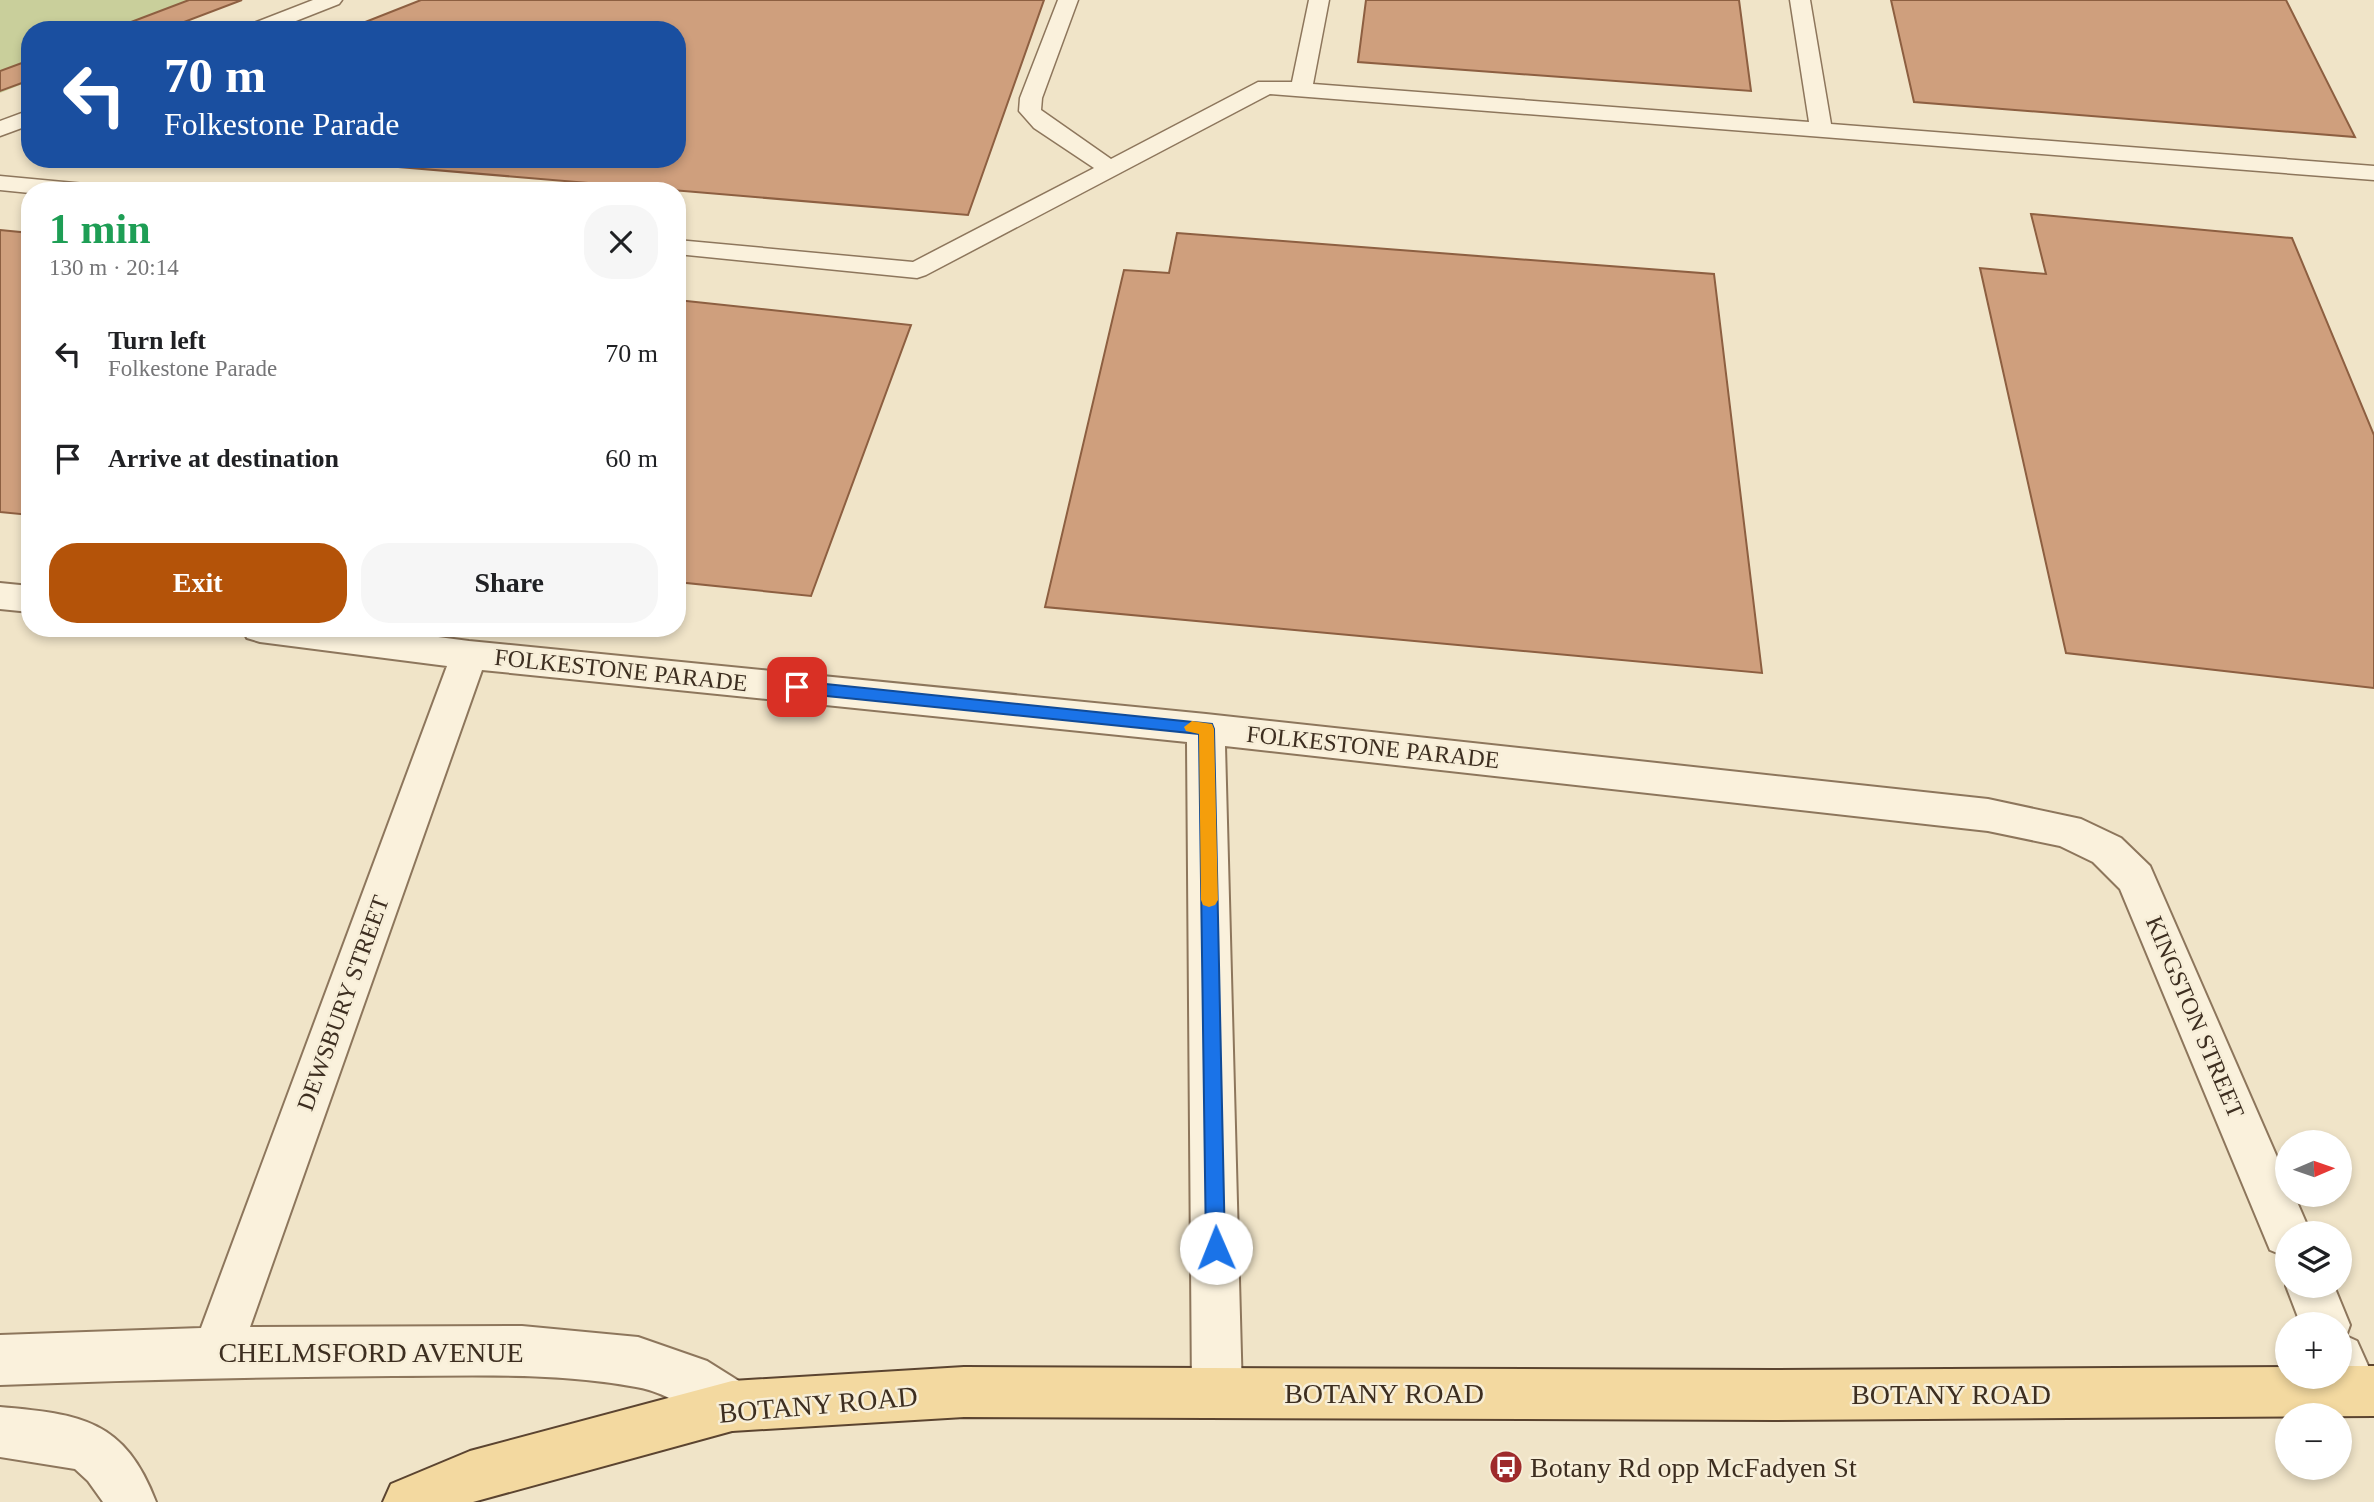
<!DOCTYPE html>
<meta charset="utf-8">
<style>
:root{--surface:#fff;--page:#f6f6f6;--text:#202124;--muted:#757577;--accent:#b45309}
body{margin:0;font-family:"Times New Roman",serif;background:var(--page);color:var(--text);height:100vh;display:flex;flex-direction:column;font-size:26px;white-space:nowrap}
*{box-sizing:border-box;margin:0}
p{font-size:23px;color:var(--muted)}
.icon{flex:none;width:38px;height:38px;fill:none;stroke:currentColor;stroke-width:2;stroke-linecap:round;stroke-linejoin:round}
.map{position:relative;flex:1;overflow:hidden}
.details{position:absolute;left:21px;top:182px;width:665px;height:455px;display:flex;flex-direction:column;background:var(--surface);border-radius:28px;box-shadow:0 4px 10px #0003}
.details>*{flex:none}
.guide{position:absolute;left:21px;top:21px;width:665px;height:147px;border-radius:28px;box-shadow:0 4px 10px #0003;background:#1a4fa0;color:#fff;overflow:hidden}
.needle{width:46px;rotate:88deg}
.tools{position:absolute;left:2275px;top:1130px;display:grid;gap:14px}
.tools a{display:grid;place-items:center;width:77px;height:77px;border-radius:50%;background:var(--surface);box-shadow:0 4px 10px #0003;font-size:35px}
.pin{position:absolute;display:grid;place-items:center;width:60px;height:60px;color:#fff;margin:-30px;border-radius:14px;box-shadow:0 4px 10px #0006}
.me{position:absolute;width:77px;margin:-38px;rotate:359deg;stroke-linejoin:round;filter:drop-shadow(0 0 5px #0008)}
.turn{display:flex;align-items:center;gap:24px;height:147px;padding:0 28px;font-size:32px}
.turn .icon{width:91px;height:91px;stroke-width:2.5}
.turn b{display:block;font-size:49px;line-height:60px}
.round{display:grid;place-items:center;flex:none;width:74px;height:74px;border-radius:28px;background:var(--page)}
.headline{display:flex;align-items:center;justify-content:space-between;height:119px;padding:0 28px}
h1{font-size:42px;font-weight:600;line-height:52px;color:#1e9e55}
.button{display:flex;gap:14px;margin-top:auto;padding:14px 28px}
.button a{flex:1;height:80px;border-radius:28px;background:var(--accent);color:#fff;font-size:28px;font-weight:600;line-height:80px;text-align:center}
.button a+a{background:var(--page);color:var(--text)}
ul{padding:0;list-style:none}
li{display:flex;align-items:center;gap:21px;height:105px;padding:0 28px}
li div{flex:1}
li b{display:block;font-size:26px}
li em{font-style:normal}
.map>svg:first-child{display:block}
</style>
<div class="map">
<svg width="2374" height="1502" viewBox="0 0 2374 1502">
<rect width="100%" height="100%" fill="#f0e4c8"/>
<!-- green -->
<path fill="#c9cf9b" d="M 0,0 L 241,0 L 164,30 L 30,30 L 30,81 L 0,93 Z"/>
<!-- building -->
<g fill="#cf9f7d" stroke="#8d5f41" stroke-width="2">
<path d="M 189,0 L 242,0 L 163,30 L 110,30 Z"/>
<path d="M 421,0 L 1044,0 L 968,215 L 304,159 L 677,159 L 677,30 L 345,30 Z"/>
<path d="M 1366,0 L 1739,0 L 1751,91 L 1358,62 Z"/>
<path d="M 1891,0 L 2286,0 L 2355,137 L 1914,102 Z"/>
<path d="M 30,60 L 30,80 L 0,91 L 0,71 Z"/>
<path d="M 2031,214 L 2292,238 L 2374,435 L 2374,688 L 2066,653 L 1980,268 L 2046,274 Z"/>
<path d="M 0,230 L 30,233 L 30,515 L 0,512 Z"/>
<path d="M 1177,233 L 1714,274 L 1762,673 L 1045,607 L 1124,270 L 1169,273 Z"/>
<path d="M 677,300 L 911,325 L 811,596 L 677,582 Z"/>
</g>
<g fill="none" stroke-linecap="round" stroke-linejoin="round">
<defs>
<g id="lane">
<path d="M 313,0 L 342,0 L 339,4 L 273,30 L 243,30 L 246,26 Z"/>
<path d="M 1058,0 L 1078,0 L 1042,98 L 1041,110 L 1111,159 L 1258,82 L 1292,82 L 1309,0 L 1329,0 L 1313,84 L 1809,122 L 1790,0 L 1810,0 L 1831,124 L 2374,166 L 2374,180 L 1270,94 L 926,275 L 917,278 L 677,254 L 677,240 L 913,262 L 1094,168 L 1034,128 L 1019,111 L 1020,98 Z"/>
<path d="M 30,110 L 30,125 L 0,136 L 0,121 Z"/>
<path d="M 0,176 L 85,184 L 93,186 L 96,191 L 30,193 L 0,190 Z"/>
</g>
<g id="street">
<path d="M 0,583 L 30,586 L 30,612 L 0,609 Z"/>
<path d="M 242,628 L 369,628 L 469,641 L 1206,714 L 1988,799 L 2081,819 L 2121,838 L 2150,866 L 2287,1180 L 2287,1195 L 2294,1195 L 2311,1234 L 2287,1234 L 2287,1257 L 2270,1250 L 2120,889 L 2093,862 L 2060,846 L 1988,831 L 1225,746 L 1242,1393 L 1235,1411 L 1217,1418 L 1199,1411 L 1192,1393 L 1187,742 L 482,670 L 250,1327 L 522,1326 L 638,1337 L 707,1361 L 750,1388 L 757,1406 L 750,1424 L 732,1431 C 699,1418 672,1393 636,1387 C 556,1372 473,1376 393,1376 C 262,1377 131,1380 0,1385 L 0,1335 L 201,1328 L 447,666 L 260,642 L 247,638 Z"/>
<path d="M 2287,1283 L 2287,1286 L 2334,1286 L 2350,1325 L 2346,1336 L 2357,1341 L 2374,1379 L 2372,1409 L 2354,1416 L 2336,1409 L 2323,1377 L 2340,1377 L 2340,1325 L 2301,1325 L 2286,1286 Z"/>
<path d="M 0,1407 C 81,1414 125,1420 156,1502 L 103,1502 L 88,1481 L 75,1469 L 0,1457 Z"/>
</g>
<path id="primary" d="M 2340,1366 L 2374,1366 L 2374,1416 L 1773,1420 L 964,1417 L 732,1431 L 473,1502 L 383,1502 L 391,1484 L 470,1451 L 732,1381 L 964,1367 L 1773,1370 L 2287,1367 L 2287,1377 L 2340,1377 Z"/>
</defs>
<!-- lane casing -->
<use href="#lane" stroke="#8d765c" stroke-width="3"/>
<!-- street casing -->
<use href="#street" stroke="#8d765c" stroke-width="4"/>
<!-- primary casing -->
<use href="#primary" stroke="#5b4430" stroke-width="4"/>
<!-- lane -->
<use href="#lane" fill="#faf1dc" fill-rule="evenodd"/>
<!-- street -->
<use href="#street" fill="#faf1dc" fill-rule="evenodd"/>
<!-- primary -->
<use href="#primary" fill="#f3d9a0" fill-rule="evenodd"/>
</g>
<!-- route -->
<path fill="#1a73e8" stroke="#114b97" stroke-width="2" d="M 797,681 L 1212,724 L 1214,729 L 1225,1248 L 1222,1254 L 1216,1257 L 1209,1254 L 1206,1248 L 1199,734 L 797,693 L 789,687 Z"/>
<!-- slow -->
<path fill="#f59e0b" d="M 1192,721 L 1212,724 L 1214,729 L 1218,900 L 1215,905 L 1209,907 L 1203,905 L 1201,900 L 1199,734 L 1186,731 L 1184,727 Z"/>
<!-- icons -->
<defs>
<symbol id="bus-disc" viewBox="-11 -11 22 22"><circle r="9.5" fill="#9e2a2b" stroke="#f7eed8"/><path d="M-5-6H5V4H4V6H2V4H-2V6H-4V4H-5ZM-3.5-4V0h7V-4ZM-3.5 1.2v1.5H-2V1.2ZM2 1.2v1.5H3.5V1.2Z" fill="#fff"/></symbol>
</defs>
<g fill-rule="evenodd">
<use href="#bus-disc" x="1487" y="1448" width="38" height="38"/>
</g>
<g text-anchor="middle" stroke-width="5" stroke-linejoin="round" paint-order="stroke">
<!-- street labels -->
<g font-size="24" fill="#3d2e20" stroke="#f7eed8">
<text transform="translate(621 670) rotate(6)" y="8">FOLKESTONE PARADE</text>
<text transform="translate(1373 747) rotate(6)" y="8">FOLKESTONE PARADE</text>
<text transform="translate(343 1003) rotate(-70)" y="8">DEWSBURY STREET</text>
<text transform="translate(2195 1017) rotate(67)" y="8">KINGSTON STREET</text>
</g>
<!-- near-street labels -->
<g font-size="28" fill="#3d2e20" stroke="#f7eed8">
<text x="371" y="1362">CHELMSFORD AVENUE</text>
<text x="1384" y="1403">BOTANY ROAD</text>
<text x="1951" y="1404">BOTANY ROAD</text>
<text transform="translate(818 1404) rotate(-5)" y="10">BOTANY ROAD</text>
</g>
<!-- near-poi labels -->
<g font-size="28" fill="#3d2e20" stroke="#f7eed8" text-anchor="start">
<text x="1530" y="1477">Botany Rd opp McFadyen St</text>
</g>
</g>
</svg>
<div class="tools">
<a><svg class="needle" viewBox="-14 -14 28 28"><path d="M0-13l5 13h-10z" fill="#e53935"/><path d="M0 13l5-13h-10z" fill="#757577"/></svg></a>
<a><svg class="icon" aria-label="layers" viewBox="0 0 24 24"><path d="M12 4l9 5-9 5-9-5zM3 14l9 5 9-5"/></svg></a>
<a>+</a>
<a>−</a>
</div>
<div class="pin" style="left:797px;top:687px;background:#d93025"><svg class="icon" aria-label="arrive" viewBox="0 0 24 24"><path d="M6 21V4h12l-3 4 3 4H6"/></svg></div>
<svg class="me" style="left:1216px;top:1248px" viewBox="-20 -20 40 40"><circle r="19" fill="#fff"/><path d="M0-13L10 11 0 6-10 11z" fill="#1a73e8"/></svg>
<div class="guide">
<div class="turn"><svg class="icon" aria-label="left" viewBox="0 0 24 24"><path d="M17 20v-9H6M10 6l-5 5 5 5"/></svg><div><b>70 m</b>Folkestone Parade</div></div>
</div>
<section class="details">
<div class="headline"><div><h1>1 min</h1><p>130 m · 20:14</p></div><a class="round"><svg class="icon" aria-label="close" viewBox="0 0 24 24"><path d="M6 6l12 12M18 6L6 18"/></svg></a></div>
<ul>
<li><svg class="icon" aria-label="left" viewBox="0 0 24 24"><path d="M17 20v-9H6M10 6l-5 5 5 5"/></svg><div><b>Turn left</b><p>Folkestone Parade</p></div><em>70 m</em></li>
<li><svg class="icon" aria-label="arrive" viewBox="0 0 24 24"><path d="M6 21V4h12l-3 4 3 4H6"/></svg><div><b>Arrive at destination</b></div><em>60 m</em></li>
</ul>
<div class="button"><a>Exit</a><a>Share</a></div>
</section>
</div>
